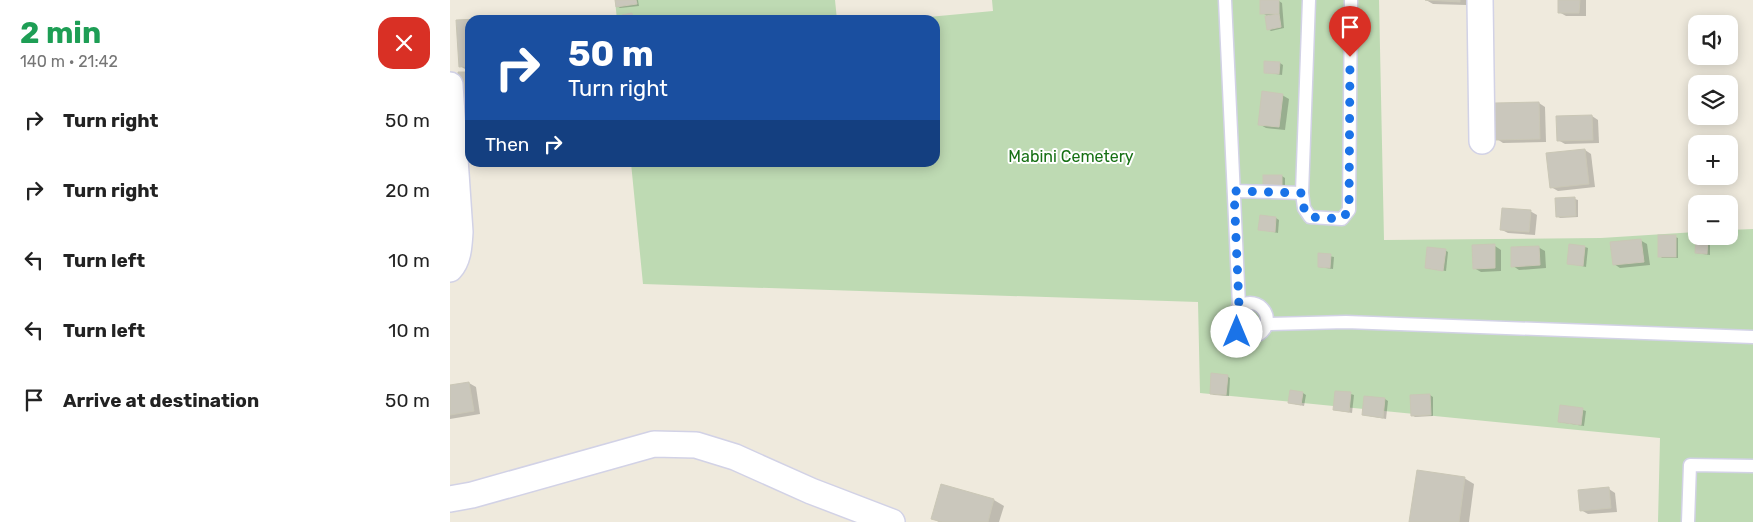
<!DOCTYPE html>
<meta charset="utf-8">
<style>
:root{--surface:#fff;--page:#f6f6f6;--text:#222;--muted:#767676}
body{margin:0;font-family:Rubik,sans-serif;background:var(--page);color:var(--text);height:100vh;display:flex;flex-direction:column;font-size:19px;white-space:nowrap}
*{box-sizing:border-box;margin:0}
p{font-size:16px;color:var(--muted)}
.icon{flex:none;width:28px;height:28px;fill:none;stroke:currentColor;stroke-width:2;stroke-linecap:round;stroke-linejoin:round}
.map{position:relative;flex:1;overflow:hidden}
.side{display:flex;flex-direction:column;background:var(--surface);width:450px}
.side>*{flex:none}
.top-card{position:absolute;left:15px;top:15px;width:475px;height:152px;border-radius:15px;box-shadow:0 2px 12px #0003;background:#1a4fa0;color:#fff;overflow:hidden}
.buttons{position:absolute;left:1238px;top:15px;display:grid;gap:10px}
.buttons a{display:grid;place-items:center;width:50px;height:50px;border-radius:10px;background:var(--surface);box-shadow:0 2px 12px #0003;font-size:25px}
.pin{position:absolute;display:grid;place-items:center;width:42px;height:42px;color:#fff;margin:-51px -21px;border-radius:50% 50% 50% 0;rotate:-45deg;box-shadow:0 0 5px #0007}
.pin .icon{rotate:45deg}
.me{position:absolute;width:55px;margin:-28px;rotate:0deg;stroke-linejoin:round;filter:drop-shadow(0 0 4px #0008)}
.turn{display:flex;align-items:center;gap:18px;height:105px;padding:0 20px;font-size:22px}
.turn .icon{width:65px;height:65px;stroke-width:2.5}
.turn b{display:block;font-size:35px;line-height:42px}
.then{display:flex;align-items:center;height:48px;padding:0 20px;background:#0003;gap:10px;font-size:19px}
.round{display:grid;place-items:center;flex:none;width:52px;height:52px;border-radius:15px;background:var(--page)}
.head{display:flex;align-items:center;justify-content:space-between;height:85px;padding:0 20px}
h1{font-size:30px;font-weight:700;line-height:38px;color:#1e9e55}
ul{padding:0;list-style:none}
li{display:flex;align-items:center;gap:15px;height:70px;padding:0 20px}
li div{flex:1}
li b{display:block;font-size:19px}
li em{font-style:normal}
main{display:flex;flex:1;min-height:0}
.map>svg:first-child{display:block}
</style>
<main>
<section class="side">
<div class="head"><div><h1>2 min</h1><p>140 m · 21:42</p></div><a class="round" style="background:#d93025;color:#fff"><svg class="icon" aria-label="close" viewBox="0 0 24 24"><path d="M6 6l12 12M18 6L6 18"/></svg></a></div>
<ul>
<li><svg class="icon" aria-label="right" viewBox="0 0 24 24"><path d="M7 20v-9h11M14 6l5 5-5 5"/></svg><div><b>Turn right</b></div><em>50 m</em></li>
<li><svg class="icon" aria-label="right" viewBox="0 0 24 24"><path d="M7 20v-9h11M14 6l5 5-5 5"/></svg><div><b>Turn right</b></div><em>20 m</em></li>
<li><svg class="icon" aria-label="left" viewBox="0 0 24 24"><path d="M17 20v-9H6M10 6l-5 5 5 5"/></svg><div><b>Turn left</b></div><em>10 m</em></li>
<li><svg class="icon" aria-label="left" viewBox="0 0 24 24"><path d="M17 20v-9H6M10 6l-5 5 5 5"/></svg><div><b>Turn left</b></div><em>10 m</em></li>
<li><svg class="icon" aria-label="arrive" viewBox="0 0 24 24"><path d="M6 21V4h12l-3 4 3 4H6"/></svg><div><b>Arrive at destination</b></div><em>50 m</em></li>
</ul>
</section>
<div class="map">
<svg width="1303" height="522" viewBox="0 0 1303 522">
<rect width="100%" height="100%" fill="#efeadd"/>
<!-- cemetery -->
<g fill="#bedab3">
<path d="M 165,0 L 385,0 L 387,20 L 167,20 Z"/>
<path d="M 542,0 L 929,0 L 934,240 L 1151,238 L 1246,232 L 1246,236 L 1279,236 L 1279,230 L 1303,229 L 1303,522 L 1208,522 L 1210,438 L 750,393 L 748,302 L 193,284 L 181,163 L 485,162 L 485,20 L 446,20 L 543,11 Z"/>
</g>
<!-- shadow -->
<g fill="#0003">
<path d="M 166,0 L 188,0 L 189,6 L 170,8 L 167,6 Z"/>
<path d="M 976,0 L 1016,0 L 1016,5 L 983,4 Z"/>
<path d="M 1109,0 L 1136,0 L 1136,16 L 1116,16 L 1109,12 Z"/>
<path d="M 829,1 L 832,3 L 834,28 L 821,31 L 818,29 L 816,15 L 812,13 Z"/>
<path d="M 20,21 L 20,72 L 10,66 Z"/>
<path d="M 830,63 L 833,65 L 832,75 L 815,72 Z"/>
<path d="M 20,73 L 20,109 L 17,109 L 11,106 Z"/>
<path d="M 832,95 L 839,99 L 835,130 L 816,128 L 809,124 Z"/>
<path d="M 1089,103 L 1095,107 L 1096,142 L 1053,143 L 1047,139 Z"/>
<path d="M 1142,116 L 1148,120 L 1149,143 L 1115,144 L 1108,140 Z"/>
<path d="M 1135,150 L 1141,154 L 1145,187 L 1108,191 L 1101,187 Z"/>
<path d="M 832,176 L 835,178 L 835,186 L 817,186 L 814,185 Z"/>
<path d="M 1106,199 L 1125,199 L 1128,200 L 1128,217 L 1110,218 L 1107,216 Z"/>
<path d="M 1080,211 L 1087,215 L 1085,235 L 1058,233 L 1052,230 Z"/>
<path d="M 826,218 L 829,220 L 828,233 L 809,229 Z"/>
<path d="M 1225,237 L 1228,238 L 1228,258 L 1212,258 L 1210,256 Z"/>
<path d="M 1257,239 L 1260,241 L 1260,255 L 1246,253 Z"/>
<path d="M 1190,240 L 1197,244 L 1200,265 L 1170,268 L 1164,264 Z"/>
<path d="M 1045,246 L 1051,250 L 1051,271 L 1031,272 L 1024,268 Z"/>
<path d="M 1088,247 L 1095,251 L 1096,268 L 1069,270 L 1063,266 Z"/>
<path d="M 1135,247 L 1138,248 L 1136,267 L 1118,263 Z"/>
<path d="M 995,250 L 998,252 L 996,271 L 976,268 Z"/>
<path d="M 870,254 L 884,257 L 883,269 L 869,267 Z"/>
<path d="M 777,376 L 780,378 L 779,396 L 764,395 L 761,393 Z"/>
<path d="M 19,383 L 26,387 L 30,414 L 0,419 L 0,386 Z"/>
<path d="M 853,393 L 856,395 L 854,406 L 840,403 Z"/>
<path d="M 901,394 L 904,395 L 902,413 L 884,410 Z"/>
<path d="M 980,395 L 983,397 L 983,416 L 965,417 L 962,415 Z"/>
<path d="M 935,399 L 938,401 L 936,419 L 913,415 Z"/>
<path d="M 1133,410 L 1136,411 L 1134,426 L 1109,422 Z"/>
<path d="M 1014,478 L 1024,484 L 1019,522 L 961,522 Z"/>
<path d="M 492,485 L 544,500 L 554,506 L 549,522 L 489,522 L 482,518 Z"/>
<path d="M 1159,489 L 1165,493 L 1167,512 L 1138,514 L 1131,510 Z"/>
</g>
<!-- building -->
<g fill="#cac7bc" stroke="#cac7b6">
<path d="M 165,0 L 186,0 L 187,4 L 166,7 Z"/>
<rect x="810" y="0" width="19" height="14"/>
<path d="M 975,0 L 1010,0 L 1010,2 Z"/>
<path d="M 1108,0 L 1130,0 L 1129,13 L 1108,13 Z"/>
<path d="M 182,13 L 183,20 L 172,20 L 172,15 Z"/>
<path d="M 829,14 L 831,27 L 817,30 L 815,16 Z"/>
<path d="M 51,18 L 51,20 L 20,20 L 20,66 L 9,67 L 6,20 Z"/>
<path d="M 814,61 L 830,62 L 829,74 L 814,73 Z"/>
<path d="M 8,72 L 20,72 L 20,106 L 9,106 Z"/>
<path d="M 812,91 L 833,94 L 829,127 L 808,125 Z"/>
<path d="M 1089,102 L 1090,139 L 1045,140 L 1045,103 Z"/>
<path d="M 1142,115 L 1143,140 L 1107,141 L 1106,116 Z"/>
<path d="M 1135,149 L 1139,184 L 1100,188 L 1096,153 Z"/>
<rect x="813" y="175" width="19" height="10"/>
<path d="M 1125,197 L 1126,216 L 1106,217 L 1105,198 Z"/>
<path d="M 1052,208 L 1081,210 L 1079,232 L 1050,230 Z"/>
<path d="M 810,215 L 826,217 L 825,232 L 808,230 Z"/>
<rect x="1208" y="235" width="18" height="22"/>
<path d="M 1246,237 L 1258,238 L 1257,254 L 1245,253 Z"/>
<path d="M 1191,239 L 1194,262 L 1163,265 L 1160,242 Z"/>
<path d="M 1045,244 L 1045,268 L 1023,269 L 1022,245 Z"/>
<path d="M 1119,244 L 1135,246 L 1133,266 L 1117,264 Z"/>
<path d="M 1089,246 L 1090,265 L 1061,267 L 1061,247 Z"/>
<path d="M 977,247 L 996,249 L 993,271 L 975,268 Z"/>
<path d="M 868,253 L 881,254 L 880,268 L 868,267 Z"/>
<path d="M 761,373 L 778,375 L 776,395 L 760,394 Z"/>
<path d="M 19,382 L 24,411 L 0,415 L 0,385 Z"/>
<path d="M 840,390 L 853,392 L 851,405 L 838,403 Z"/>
<path d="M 885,391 L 901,392 L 899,412 L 883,410 Z"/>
<path d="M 980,394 L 981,415 L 961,416 L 960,395 Z"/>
<path d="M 914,396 L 935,398 L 933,418 L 912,415 Z"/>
<path d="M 1110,405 L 1133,408 L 1131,425 L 1108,422 Z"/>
<path d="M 967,470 L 1015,477 L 1009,522 L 959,522 Z"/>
<path d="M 491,484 L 544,499 L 538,522 L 492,522 L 481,519 Z"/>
<path d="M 1159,487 L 1161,508 L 1130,511 L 1128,490 Z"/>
</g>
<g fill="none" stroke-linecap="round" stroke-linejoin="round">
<defs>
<g id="service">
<path d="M 775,0 L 789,306"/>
<path d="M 859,0 L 852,193 L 854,208 L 860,217 L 892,219 L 899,210 L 901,0"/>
<path d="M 784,191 L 852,193"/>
<circle cx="800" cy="320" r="17"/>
<path d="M 817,324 L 896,322 L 1303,337"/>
<path d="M 1238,522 L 1240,465 L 1303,466"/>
</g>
<g id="minor">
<path d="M 1030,0 L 1032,141"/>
<path d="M 0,85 L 10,232 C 9,245 9,259 0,269"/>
<path d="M 0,499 L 22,495 L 204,444 L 246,445 L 285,457 L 361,491 L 442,522"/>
</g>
</defs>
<!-- service casing -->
<use href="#service" stroke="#d2d2e6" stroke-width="15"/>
<!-- minor casing -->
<use href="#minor" stroke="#d2d2e6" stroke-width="28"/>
<!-- service -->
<use href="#service" stroke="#fff" stroke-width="12"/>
<!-- minor -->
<use href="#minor" stroke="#fff" stroke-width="25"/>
</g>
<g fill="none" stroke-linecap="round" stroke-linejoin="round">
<!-- route -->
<path stroke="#1a73e8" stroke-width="9" stroke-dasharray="0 16.2" d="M 787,332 C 780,322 782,314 789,306 L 784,191 L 852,193 L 854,208 L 860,217 L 892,219 L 899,210 L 900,57"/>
</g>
<g text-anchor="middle" stroke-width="4" stroke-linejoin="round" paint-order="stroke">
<!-- park labels -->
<g font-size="16" fill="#167014" stroke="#fff">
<text x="621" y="162">Mabini Cemetery</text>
</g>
</g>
</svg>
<div class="buttons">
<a><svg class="icon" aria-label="sound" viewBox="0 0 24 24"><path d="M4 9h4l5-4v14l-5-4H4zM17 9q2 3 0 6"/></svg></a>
<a><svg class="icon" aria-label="layers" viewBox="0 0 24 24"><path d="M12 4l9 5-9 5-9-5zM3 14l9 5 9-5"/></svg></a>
<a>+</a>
<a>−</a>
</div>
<div class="pin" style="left:900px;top:57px;background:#d93025"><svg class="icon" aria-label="arrive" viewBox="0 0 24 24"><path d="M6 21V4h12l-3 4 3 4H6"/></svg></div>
<svg class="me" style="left:787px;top:332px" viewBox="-20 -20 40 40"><circle r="19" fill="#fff"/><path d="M0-13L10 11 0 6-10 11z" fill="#1a73e8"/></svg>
<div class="top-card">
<div class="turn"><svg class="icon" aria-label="right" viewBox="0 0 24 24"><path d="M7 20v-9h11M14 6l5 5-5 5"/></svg><div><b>50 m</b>Turn right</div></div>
<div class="then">Then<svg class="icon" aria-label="right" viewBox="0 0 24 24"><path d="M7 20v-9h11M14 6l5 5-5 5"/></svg></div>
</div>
</div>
</main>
